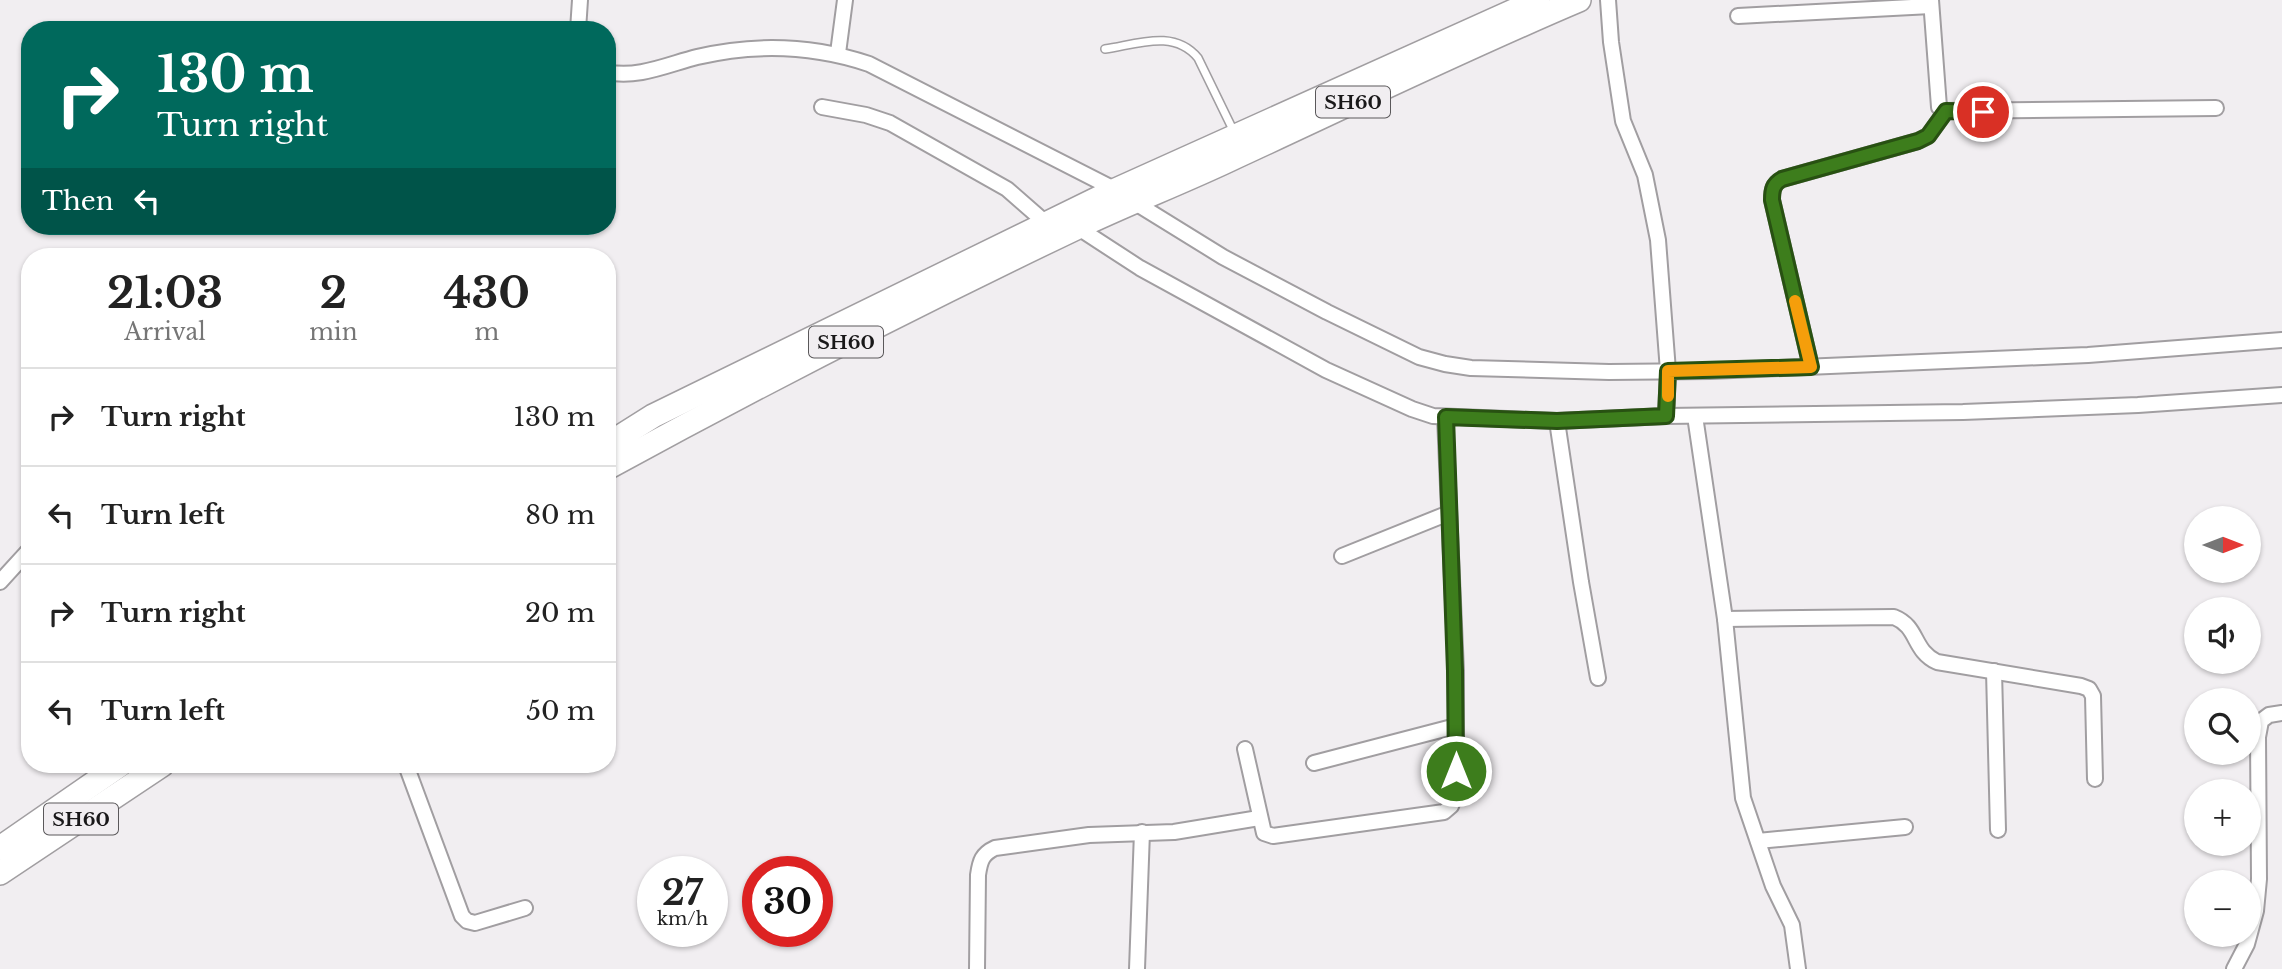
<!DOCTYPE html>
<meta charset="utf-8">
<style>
:root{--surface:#fff;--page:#f6f6f6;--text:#222;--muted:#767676;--line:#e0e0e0}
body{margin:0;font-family:"Libre Baskerville",serif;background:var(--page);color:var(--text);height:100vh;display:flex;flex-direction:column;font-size:26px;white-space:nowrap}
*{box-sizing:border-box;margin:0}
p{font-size:23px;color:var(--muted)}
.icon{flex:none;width:38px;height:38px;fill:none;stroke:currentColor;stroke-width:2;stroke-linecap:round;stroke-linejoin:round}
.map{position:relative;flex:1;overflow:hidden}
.panel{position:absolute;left:21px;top:248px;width:595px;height:525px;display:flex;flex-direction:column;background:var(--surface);border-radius:28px;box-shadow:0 2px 5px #0004}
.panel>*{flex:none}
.top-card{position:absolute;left:21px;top:21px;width:595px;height:214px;border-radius:28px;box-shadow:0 2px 5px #0004;background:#00695c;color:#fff;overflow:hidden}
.needle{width:46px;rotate:90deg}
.controls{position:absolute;left:2184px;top:506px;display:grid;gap:14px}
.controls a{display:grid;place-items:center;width:77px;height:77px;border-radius:50%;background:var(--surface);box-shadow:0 2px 5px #0004;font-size:35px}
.speed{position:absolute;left:637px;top:856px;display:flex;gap:14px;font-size:35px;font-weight:700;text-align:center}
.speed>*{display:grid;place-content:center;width:91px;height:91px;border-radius:50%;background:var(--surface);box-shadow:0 2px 5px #0004;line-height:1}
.speed small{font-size:18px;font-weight:400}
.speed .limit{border:10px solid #d22;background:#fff;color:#111}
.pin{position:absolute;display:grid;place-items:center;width:60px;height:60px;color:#fff;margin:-30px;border:4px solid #fff;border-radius:50%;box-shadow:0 2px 7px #0007}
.me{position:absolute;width:77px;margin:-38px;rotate:0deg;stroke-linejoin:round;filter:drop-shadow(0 0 5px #0008)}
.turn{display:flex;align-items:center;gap:24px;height:147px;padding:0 21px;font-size:32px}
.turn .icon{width:91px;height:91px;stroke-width:2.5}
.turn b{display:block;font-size:49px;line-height:60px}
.then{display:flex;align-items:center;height:66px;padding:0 21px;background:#0003;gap:14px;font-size:26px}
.eta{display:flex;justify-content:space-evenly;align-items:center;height:119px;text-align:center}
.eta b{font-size:42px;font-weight:800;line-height:49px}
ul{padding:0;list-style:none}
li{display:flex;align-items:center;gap:21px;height:98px;padding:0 21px;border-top:2px solid var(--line)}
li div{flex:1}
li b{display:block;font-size:26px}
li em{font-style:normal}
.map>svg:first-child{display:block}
</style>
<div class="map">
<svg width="2282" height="969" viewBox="0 0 2282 969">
<rect width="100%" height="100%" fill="#f1eef1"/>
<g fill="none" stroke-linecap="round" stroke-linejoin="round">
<defs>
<path id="service" d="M 1105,49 C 1138,44 1174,29 1198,58 L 1235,134"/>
<g id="minor">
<path d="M 1608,0 L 1611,42 L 1623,121 L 1645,175 L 1658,240 L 1668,371 L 1666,416"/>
<path d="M 1931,0 L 1939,107 L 1946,111 L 2216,108"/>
<path d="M 1738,16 L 1931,6"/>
<path d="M 578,30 L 580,0"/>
<path d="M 838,53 L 845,0"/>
<path d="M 607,72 C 637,79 669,64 697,57 C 756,43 812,45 869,64 L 1116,190"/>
<path d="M 822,107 L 866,115 L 890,123 L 1007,189 L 1047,224"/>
<path d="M 1134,202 L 1223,257 L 1327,312 L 1419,357 L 1445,364 L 1471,368 L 1609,372 L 1710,371 L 2088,355 L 2282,340"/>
<path d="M 1077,227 L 1140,268 L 1326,370 L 1412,409 L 1433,416 L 1557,421 L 1666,416 L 1963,412 L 2138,405 L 2282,395"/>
<path d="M 1811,367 L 1772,200 C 1772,190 1773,184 1782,179 L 1918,141 L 1928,136 L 1946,111"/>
<path d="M 1695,416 L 1725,619 L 1743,798 L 1773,886 L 1792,925 L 1798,969"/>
<path d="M 1557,421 L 1581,582 L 1598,678"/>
<path d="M 1342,556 L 1449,513"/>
<path d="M 0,582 L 30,549"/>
<path d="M 1725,619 L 1894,617 C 1919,627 1912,650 1937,662 L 2081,686 L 2089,689 L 2093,696 L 2095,779"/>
<path d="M 1994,671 L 1998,830"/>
<path d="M 1245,749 L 1264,833 L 1273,836 L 1444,812 L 1451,806 L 1456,793 L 1456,671 L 1445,417"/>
<path d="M 1314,763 L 1456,726"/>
<path d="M 406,765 L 462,916 L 467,921 L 475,923 L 525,908"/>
<path d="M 1758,841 L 1905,827"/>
<path d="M 977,969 L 978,875 C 980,861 982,854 995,848 L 1089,835 L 1174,832 L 1259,818"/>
<path d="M 1137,969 L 1142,832"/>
<path d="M 2234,969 L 2247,944 L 2256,911 L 2259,879 L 2258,737 L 2261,721 L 2269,715 L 2282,713"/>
</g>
<g id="primary">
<path d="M 607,445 L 653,416 L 1109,193 L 1538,0"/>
<path d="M 607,468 C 761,384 917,304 1076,228 C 1126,204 1178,184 1229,160 C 1346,106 1461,50 1579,0"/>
<path d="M 0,848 L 120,765"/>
<path d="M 0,873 L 162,765"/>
</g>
</defs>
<!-- service casing -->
<use href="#service" stroke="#a19ea1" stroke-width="10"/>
<!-- minor casing -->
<use href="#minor" stroke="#a19ea1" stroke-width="18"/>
<!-- primary casing -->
<use href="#primary" stroke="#a19ea1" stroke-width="26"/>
<!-- service -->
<use href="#service" stroke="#fff" stroke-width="7"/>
<!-- minor -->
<use href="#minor" stroke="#fff" stroke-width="14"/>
<!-- primary -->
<use href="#primary" stroke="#fff" stroke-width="23"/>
</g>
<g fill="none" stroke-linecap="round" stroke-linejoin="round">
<defs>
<path id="route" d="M 1456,771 L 1455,671 L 1446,417 L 1557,421 L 1666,416 L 1668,371 L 1811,367 L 1772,200 C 1772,190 1773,184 1782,179 L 1918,141 L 1928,136 L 1946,111 L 1983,112"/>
</defs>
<!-- route casing -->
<use href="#route" stroke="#285112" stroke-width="18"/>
<!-- route -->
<use href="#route" stroke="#3d7d1c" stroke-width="12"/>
<!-- slow -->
<path stroke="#f59e0b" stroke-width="12" d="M 1668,396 L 1668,371 L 1811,367 L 1795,301"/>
</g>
<g text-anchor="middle" stroke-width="7" stroke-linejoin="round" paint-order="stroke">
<!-- shield labels -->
<g fill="#f1eef1" stroke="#5a585a" stroke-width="2">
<rect x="1316" y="86.5" width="74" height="31" rx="5"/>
<rect x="809" y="326.5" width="74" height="31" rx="5"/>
<rect x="44" y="803.5" width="74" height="31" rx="5"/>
</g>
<g font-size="19" font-weight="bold" fill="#191819">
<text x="1353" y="109">SH60</text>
<text x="846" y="349">SH60</text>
<text x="81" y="826">SH60</text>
</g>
</g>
</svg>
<div class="controls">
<a><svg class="needle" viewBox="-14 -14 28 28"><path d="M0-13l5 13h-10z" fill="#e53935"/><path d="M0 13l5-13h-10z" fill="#767676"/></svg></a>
<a><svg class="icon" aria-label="sound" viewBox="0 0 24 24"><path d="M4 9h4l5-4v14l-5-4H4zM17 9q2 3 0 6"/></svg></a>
<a><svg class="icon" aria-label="search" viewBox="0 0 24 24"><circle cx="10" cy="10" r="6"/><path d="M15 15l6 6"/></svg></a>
<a>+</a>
<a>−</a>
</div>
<div class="speed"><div>27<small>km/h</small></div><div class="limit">30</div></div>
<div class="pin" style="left:1983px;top:112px;background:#d93025"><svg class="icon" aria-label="arrive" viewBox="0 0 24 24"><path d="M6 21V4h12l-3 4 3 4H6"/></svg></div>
<svg class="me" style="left:1456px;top:771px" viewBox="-20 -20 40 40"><circle r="17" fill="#3d7d1c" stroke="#fff" stroke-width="3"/><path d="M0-11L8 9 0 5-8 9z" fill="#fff"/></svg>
<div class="top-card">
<div class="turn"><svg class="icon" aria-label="right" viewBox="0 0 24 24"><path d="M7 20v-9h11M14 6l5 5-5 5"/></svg><div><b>130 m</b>Turn right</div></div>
<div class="then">Then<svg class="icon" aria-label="left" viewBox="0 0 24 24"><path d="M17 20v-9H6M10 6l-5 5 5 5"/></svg></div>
</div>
<section class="panel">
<div class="eta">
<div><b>21:03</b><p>Arrival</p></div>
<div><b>2</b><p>min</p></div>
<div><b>430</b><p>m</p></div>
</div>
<ul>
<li><svg class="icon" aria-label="right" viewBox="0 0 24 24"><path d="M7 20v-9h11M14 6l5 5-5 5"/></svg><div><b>Turn right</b></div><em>130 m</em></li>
<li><svg class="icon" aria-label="left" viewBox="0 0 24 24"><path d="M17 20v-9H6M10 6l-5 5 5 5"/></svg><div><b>Turn left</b></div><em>80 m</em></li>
<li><svg class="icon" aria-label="right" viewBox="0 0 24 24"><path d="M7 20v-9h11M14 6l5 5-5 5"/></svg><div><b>Turn right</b></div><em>20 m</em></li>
<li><svg class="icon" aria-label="left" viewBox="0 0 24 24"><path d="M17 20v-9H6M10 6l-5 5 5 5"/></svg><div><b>Turn left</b></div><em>50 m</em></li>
</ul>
</section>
</div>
